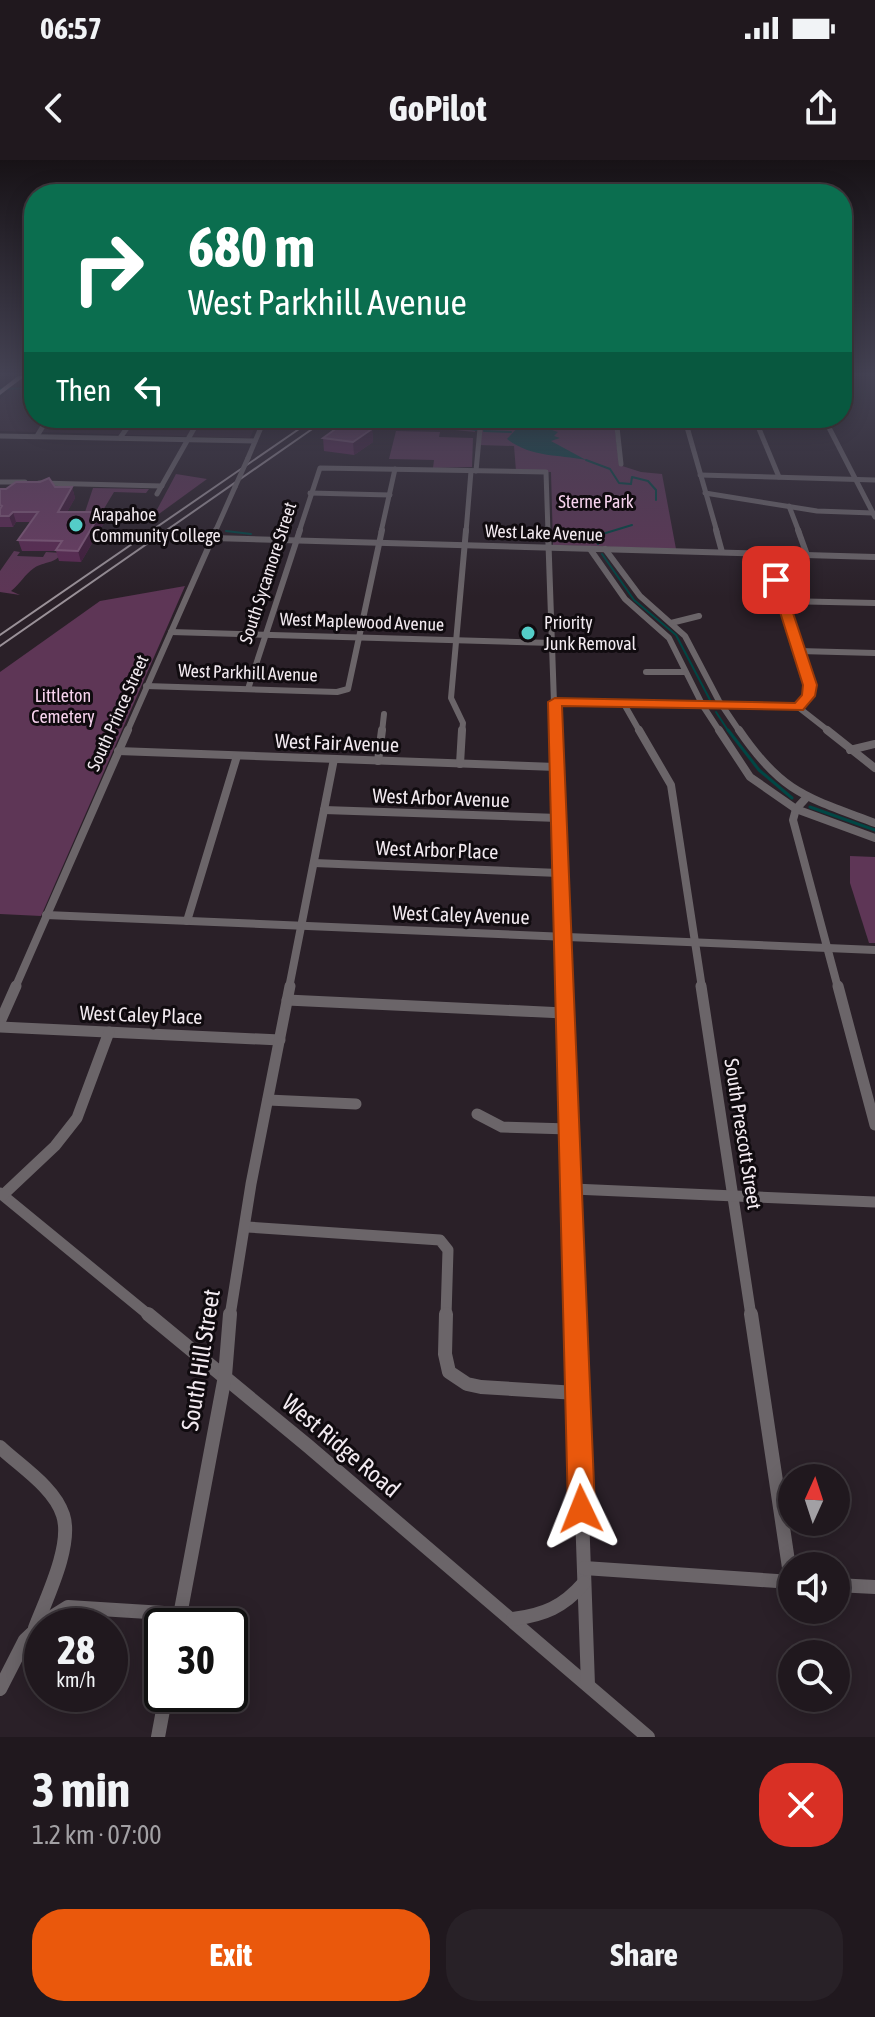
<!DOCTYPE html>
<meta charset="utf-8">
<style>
:root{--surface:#20181e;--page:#282127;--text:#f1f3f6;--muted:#a2a0a4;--line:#3d373c;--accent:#ea580c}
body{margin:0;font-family:"Asap Condensed",sans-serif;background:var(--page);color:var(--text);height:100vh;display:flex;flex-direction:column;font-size:30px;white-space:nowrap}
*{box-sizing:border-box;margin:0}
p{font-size:26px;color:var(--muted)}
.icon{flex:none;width:44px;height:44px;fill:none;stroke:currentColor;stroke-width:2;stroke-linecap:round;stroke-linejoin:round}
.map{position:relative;height:1577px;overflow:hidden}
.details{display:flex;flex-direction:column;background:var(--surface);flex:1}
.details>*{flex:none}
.guide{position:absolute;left:24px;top:24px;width:828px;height:244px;border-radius:32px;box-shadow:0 4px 20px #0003,0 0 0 2px var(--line);background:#0b6e4f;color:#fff;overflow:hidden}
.needle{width:52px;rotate:3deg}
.tools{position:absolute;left:778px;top:1304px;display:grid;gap:16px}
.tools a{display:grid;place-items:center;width:72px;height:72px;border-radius:50%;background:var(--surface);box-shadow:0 4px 20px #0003,0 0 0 2px var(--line);font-size:40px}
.speed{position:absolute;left:24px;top:1448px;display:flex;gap:16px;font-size:40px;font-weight:700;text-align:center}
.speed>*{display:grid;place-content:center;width:104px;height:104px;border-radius:50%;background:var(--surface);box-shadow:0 4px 20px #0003,0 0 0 2px var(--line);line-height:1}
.speed small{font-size:20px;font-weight:400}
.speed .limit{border:4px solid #111;border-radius:12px;background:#fff;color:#111}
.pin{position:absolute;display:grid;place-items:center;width:68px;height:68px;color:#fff;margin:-34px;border-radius:16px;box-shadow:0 4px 12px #0006}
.me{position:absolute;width:88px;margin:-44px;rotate:358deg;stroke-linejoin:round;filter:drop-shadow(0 0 6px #0008)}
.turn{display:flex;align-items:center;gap:28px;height:168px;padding:0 32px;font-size:36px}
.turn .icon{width:104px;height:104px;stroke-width:2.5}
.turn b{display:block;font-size:56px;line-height:68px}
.then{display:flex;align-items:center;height:76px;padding:0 32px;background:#0003;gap:16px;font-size:30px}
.round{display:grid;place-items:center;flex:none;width:84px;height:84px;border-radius:32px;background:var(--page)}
.headline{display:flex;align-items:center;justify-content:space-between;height:136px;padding:0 32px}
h1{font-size:48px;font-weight:700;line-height:60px}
.cta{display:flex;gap:16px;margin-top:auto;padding:16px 32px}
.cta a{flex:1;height:92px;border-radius:32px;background:var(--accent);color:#fff;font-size:32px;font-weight:700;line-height:92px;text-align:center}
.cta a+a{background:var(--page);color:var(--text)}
.status{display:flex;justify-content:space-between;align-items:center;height:56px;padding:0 40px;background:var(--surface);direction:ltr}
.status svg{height:22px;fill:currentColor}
header{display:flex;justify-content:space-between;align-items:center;height:104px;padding:0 32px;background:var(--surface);font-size:36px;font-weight:700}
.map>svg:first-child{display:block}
</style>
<div class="status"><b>06:57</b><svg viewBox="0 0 49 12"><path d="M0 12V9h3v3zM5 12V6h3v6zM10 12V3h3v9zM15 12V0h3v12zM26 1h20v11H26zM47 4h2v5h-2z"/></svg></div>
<header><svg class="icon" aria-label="back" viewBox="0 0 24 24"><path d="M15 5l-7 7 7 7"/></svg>GoPilot<svg class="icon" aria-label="share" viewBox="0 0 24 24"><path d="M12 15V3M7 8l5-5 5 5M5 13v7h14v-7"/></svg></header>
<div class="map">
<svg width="875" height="1577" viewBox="0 0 875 1577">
<rect width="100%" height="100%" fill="#2a2028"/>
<!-- built -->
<path fill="#372733" d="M 10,229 L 34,229 L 34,258 L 259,258 L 250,278 L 0,271 L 0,239 Z"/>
<!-- green -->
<g fill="#5e3656">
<path d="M 353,258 L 476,258 L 475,272 L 435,268 L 360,267 L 345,263 Z"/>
<path d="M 481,258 L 614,262 L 619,305 L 641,312 L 662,314 L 676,389 L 553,385 L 551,312 L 516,311 L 514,286 L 479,285 Z"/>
<path d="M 396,271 L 440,272 L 439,277 L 473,278 L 472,307 L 433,308 L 434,300 L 389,299 Z"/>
<path d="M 176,314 L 207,319 L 152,359 Z"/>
<path d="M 93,328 L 149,329 L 146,333 L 114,332 L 99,357 L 83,358 Z"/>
<path d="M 14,391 L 20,392 L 17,396 L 43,397 L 46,392 L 62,393 C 55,404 45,401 34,408 C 25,414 20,424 11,431 L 20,435 L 0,432 L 0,411 Z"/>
<path d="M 185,426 L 41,756 L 0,754 L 0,512 L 100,441 Z"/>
<path d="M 850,696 L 875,697 L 875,783 L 869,783 L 850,723 Z"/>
</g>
<!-- water -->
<path fill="#014644" d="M 533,262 L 549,264 L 549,269 L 558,272 L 554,276 L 560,278 L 551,281 L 586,300 C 557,294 532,298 507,279 L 519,266 Z"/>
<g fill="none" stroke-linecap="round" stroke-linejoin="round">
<!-- stream-far1 -->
<g stroke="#014644" stroke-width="2">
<path d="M 0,229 L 34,228"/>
<path d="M 339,258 L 441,264 L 476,270"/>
<path d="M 484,271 L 511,272"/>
<path d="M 586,300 L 610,309 L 619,323 L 631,324 L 632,317 L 648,321 L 656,330 L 656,340"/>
<path d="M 226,371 L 251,374"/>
<path d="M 598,384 L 596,376 L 632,365"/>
<path d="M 602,394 L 634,440 L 676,475 L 710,540"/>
<path d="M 716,552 L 729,572"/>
</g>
<!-- stream -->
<g stroke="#014644" stroke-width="3">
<path d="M 728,570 L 759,610 L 792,638"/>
<path d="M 810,647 L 875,670"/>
</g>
<!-- minor-far4 -->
<g stroke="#6b6569" stroke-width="5">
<path d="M 546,258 L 828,265"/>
<path d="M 616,258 L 621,304"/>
<path d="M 824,258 L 875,357"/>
<path d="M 685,260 L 717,372"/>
<path d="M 757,264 L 779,317"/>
<path d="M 0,276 L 255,281"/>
<path d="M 37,276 L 48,258"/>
<path d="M 120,278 L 134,258"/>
<path d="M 248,298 L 265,258"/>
<path d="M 476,311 L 481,258"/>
<path d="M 700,315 L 875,320"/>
<path d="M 0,322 L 25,322"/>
<path d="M 39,323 L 162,326"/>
<path d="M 310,333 L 390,335"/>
<path d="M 705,333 L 817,351 L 873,353"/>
<path d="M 157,334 L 200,258"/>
<path d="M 789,346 L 799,372"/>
<path d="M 215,372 L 235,327"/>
<path d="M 299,372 L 320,308 L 546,312 L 548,372"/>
<path d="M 381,372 L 395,309"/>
<path d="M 466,372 L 471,311"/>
</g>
<!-- minor-far3 -->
<g stroke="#6b6569" stroke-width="6">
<path d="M 548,370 L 555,572"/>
<path d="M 716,370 L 722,392"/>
<path d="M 798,370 L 807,395"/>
<path d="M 213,378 L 875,397"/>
<path d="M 590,389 L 625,439 L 669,478 L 703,546 L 720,572"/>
<path d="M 605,389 L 640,436 L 685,476 L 719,541 L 740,572"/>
<path d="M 776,420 L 810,525 L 808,536 L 798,547"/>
<path d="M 783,441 L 875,443"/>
<path d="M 671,463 L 699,456"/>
<path d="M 171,472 L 552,483"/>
<path d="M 799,491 L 875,493"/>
<path d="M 646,512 L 685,512"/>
<path d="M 146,526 L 337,532 L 348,529 L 382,370"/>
<path d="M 248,529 L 300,370"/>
<path d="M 555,542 L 798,547"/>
<path d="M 624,544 L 640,572"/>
<path d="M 798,547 L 830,572"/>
<path d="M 127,572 L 216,370"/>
<path d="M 382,572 L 384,554"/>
<path d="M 462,572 L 463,563 L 451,538 L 466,370"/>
</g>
<!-- minor-far2 -->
<g stroke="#6b6569" stroke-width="8">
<path d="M 555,570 L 564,828"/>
<path d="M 639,570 L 671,625 L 702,828"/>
<path d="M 719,570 L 750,617 L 796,649 L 875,678"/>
<path d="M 739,570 C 782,633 806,637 875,663"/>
<path d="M 827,570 L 875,608"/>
<path d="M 850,590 L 875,584"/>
<path d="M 118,591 L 556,607"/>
<path d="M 378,601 L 382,570"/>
<path d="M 460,604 L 462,570"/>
<path d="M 806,638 L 796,649 L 793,660 L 838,828"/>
<path d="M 324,650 L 558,658"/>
<path d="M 314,703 L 559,713"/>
<path d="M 46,755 L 875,790"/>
<path d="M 187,761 L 237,596"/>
<path d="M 15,828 L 128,570"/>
<path d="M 289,828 L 334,599"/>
</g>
<!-- minor-far1 -->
<g stroke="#6b6569" stroke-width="11">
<path d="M 564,826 L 575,1156"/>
<path d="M 701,826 L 751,1156"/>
<path d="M 838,826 L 875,965"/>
<path d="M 287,840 L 564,853"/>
<path d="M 0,862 L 16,826"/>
<path d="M 0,867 L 280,880"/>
<path d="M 268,940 L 356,944"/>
<path d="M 477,954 L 502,967 L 570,969"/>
<path d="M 573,1029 L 875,1042"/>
<path d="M 0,1033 L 150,1156"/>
<path d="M 3,1035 L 55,986 L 77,958 L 109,872"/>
<path d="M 247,1067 L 440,1080 L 448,1090 L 446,1156"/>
<path d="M 230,1156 L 251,1024 L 290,826"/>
</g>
<!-- minor -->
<g stroke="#6b6569" stroke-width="14">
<path d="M 148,1154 L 308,1286 L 648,1577"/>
<path d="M 446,1154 L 445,1194 L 449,1212 L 467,1224 L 481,1227 L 577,1233"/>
<path d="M 575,1154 L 588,1525"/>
<path d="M 751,1154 L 791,1421"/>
<path d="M 0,1287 C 20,1306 54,1327 63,1355 C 73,1385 46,1439 35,1468"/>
<path d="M 584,1408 L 792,1422"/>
<path d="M 836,1425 L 875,1427"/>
<path d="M 513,1459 C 544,1455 563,1447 584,1423"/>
<path d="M 178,1466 L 225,1216 L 230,1154"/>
<path d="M 0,1529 L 25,1480 L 44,1462 L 68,1447 L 180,1454"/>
<path d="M 158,1577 L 166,1534"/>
</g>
<!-- highway -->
<path fill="#cfc1cb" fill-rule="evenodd" d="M 18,216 L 25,216 L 0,235 L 0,230 Z"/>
<!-- tram -->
<path stroke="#9a9198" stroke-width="2" d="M 0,475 L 315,258"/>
<!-- rail -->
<path stroke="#9a9198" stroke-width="2" d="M 0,486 L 328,258"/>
<!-- minor-bridge -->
<path stroke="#6b6569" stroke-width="5" d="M 235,327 L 248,298"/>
</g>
<!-- wall -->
<g fill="#5c2953">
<path d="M 372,269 L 373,282 L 354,295 L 324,291 L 323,278 Z"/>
<path d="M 55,327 L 72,327 L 75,338 L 67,352 L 101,352 L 104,363 L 81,402 L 59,401 L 56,391 L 22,391 L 18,380 L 30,362 L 16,362 L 13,367 L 0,367 L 0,329 Z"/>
</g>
<!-- shaded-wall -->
<g fill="#411c3b">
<path d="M 372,269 L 373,282 L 354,295 L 353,282 Z"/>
<path d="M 72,327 L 75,338 L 61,363 L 58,352 Z"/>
<path d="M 13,352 L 16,362 L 13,367 L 9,356 Z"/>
<path d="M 101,352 L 104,363 L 81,402 L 78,391 Z"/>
</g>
<!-- building -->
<g fill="#6c3d64" stroke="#81587a" stroke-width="2">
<path d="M 341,265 L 372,269 L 353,282 L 323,278 Z"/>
<path d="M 49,318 L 55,327 L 72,327 L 58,352 L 101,352 L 78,391 L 56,390 L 62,381 L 18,380 L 38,352 L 13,352 L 9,356 L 0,356 L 0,349 L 2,346 L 0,345 L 0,329 L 6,329 L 16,322 L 40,322 Z"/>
</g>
<!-- sky -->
<linearGradient id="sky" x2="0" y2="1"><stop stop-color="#171216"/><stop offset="0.49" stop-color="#444253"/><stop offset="1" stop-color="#444253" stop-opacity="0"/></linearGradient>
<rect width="875" height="437" fill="url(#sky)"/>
<!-- route -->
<path fill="#ea580c" stroke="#983908" stroke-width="2" d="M 776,417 L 782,420 L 817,525 L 815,536 L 803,550 L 562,546 L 595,1349 L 591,1359 L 581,1363 L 572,1359 L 568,1349 L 548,542 L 555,538 L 795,543 L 802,535 L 803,525 L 770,420 Z"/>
<!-- markers -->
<g fill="#54cdc8" stroke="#100b0f" stroke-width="3">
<circle cx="76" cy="365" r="8"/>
<circle cx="528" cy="473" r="8"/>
</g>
<g text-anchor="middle" stroke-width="6" stroke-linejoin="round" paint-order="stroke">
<!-- far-park labels -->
<g font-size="18" fill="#f8d4ef" stroke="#100b0f">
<text x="596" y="348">Sterne Park</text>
<text x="63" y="542">Littleton<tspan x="63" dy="21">Cemetery</tspan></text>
</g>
<!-- far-poi labels -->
<g font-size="18" fill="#f2eaf0" stroke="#100b0f" text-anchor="start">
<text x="92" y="361">Arapahoe<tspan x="92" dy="21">Community College</tspan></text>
<text x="544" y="469">Priority<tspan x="544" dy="21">Junk Removal</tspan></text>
</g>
<!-- far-street labels -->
<g font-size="18" fill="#f2eaf0" stroke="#100b0f">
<text transform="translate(544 373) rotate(2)" y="6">West Lake Avenue</text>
<text transform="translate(268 413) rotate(-72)" y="6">South Sycamore Street</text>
<text transform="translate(362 462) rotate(2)" y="6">West Maplewood Avenue</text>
<text transform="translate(248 513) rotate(2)" y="6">West Parkhill Avenue</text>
<text transform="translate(118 553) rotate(-66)" y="6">South Prince Street</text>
</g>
<!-- street labels -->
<g font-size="20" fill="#f2eaf0" stroke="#100b0f">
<text transform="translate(337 583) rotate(2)" y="7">West Fair Avenue</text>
<text transform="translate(441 638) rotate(2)" y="7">West Arbor Avenue</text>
<text transform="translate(437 690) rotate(2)" y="7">West Arbor Place</text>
<text transform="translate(461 755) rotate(2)" y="7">West Caley Avenue</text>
<text transform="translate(141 855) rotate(2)" y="7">West Caley Place</text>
<text transform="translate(743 974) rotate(81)" y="7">South Prescott Street</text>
</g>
<!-- near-street labels -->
<g font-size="24" fill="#f2eaf0" stroke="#100b0f">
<text transform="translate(201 1200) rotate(-81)" y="8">South Hill Street</text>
<text transform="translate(341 1286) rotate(40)" y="8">West Ridge Road</text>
</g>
</g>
</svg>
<div class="tools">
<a><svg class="needle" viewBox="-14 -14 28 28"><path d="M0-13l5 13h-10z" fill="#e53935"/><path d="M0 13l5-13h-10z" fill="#a2a0a4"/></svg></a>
<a><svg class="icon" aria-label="sound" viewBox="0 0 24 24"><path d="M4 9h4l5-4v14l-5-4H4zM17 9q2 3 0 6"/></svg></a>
<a><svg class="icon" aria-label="search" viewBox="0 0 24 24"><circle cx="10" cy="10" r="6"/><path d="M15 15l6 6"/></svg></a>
</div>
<div class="speed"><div>28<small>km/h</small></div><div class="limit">30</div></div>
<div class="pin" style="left:776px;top:420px;background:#d93025"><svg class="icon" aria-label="arrive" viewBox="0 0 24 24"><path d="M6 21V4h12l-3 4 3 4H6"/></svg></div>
<svg class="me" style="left:581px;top:1349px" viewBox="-20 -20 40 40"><path d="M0-17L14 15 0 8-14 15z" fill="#ea580c" stroke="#fff" stroke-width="4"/></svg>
<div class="guide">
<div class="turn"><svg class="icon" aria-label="right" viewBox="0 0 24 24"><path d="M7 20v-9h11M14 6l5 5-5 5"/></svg><div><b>680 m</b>West Parkhill Avenue</div></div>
<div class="then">Then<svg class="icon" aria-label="left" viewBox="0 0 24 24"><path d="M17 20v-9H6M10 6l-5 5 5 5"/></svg></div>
</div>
</div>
<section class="details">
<div class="headline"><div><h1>3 min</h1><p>1.2 km · 07:00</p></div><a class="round" style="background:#d93025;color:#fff"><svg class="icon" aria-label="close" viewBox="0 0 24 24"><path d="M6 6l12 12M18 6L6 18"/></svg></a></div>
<div class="cta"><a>Exit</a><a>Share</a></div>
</section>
